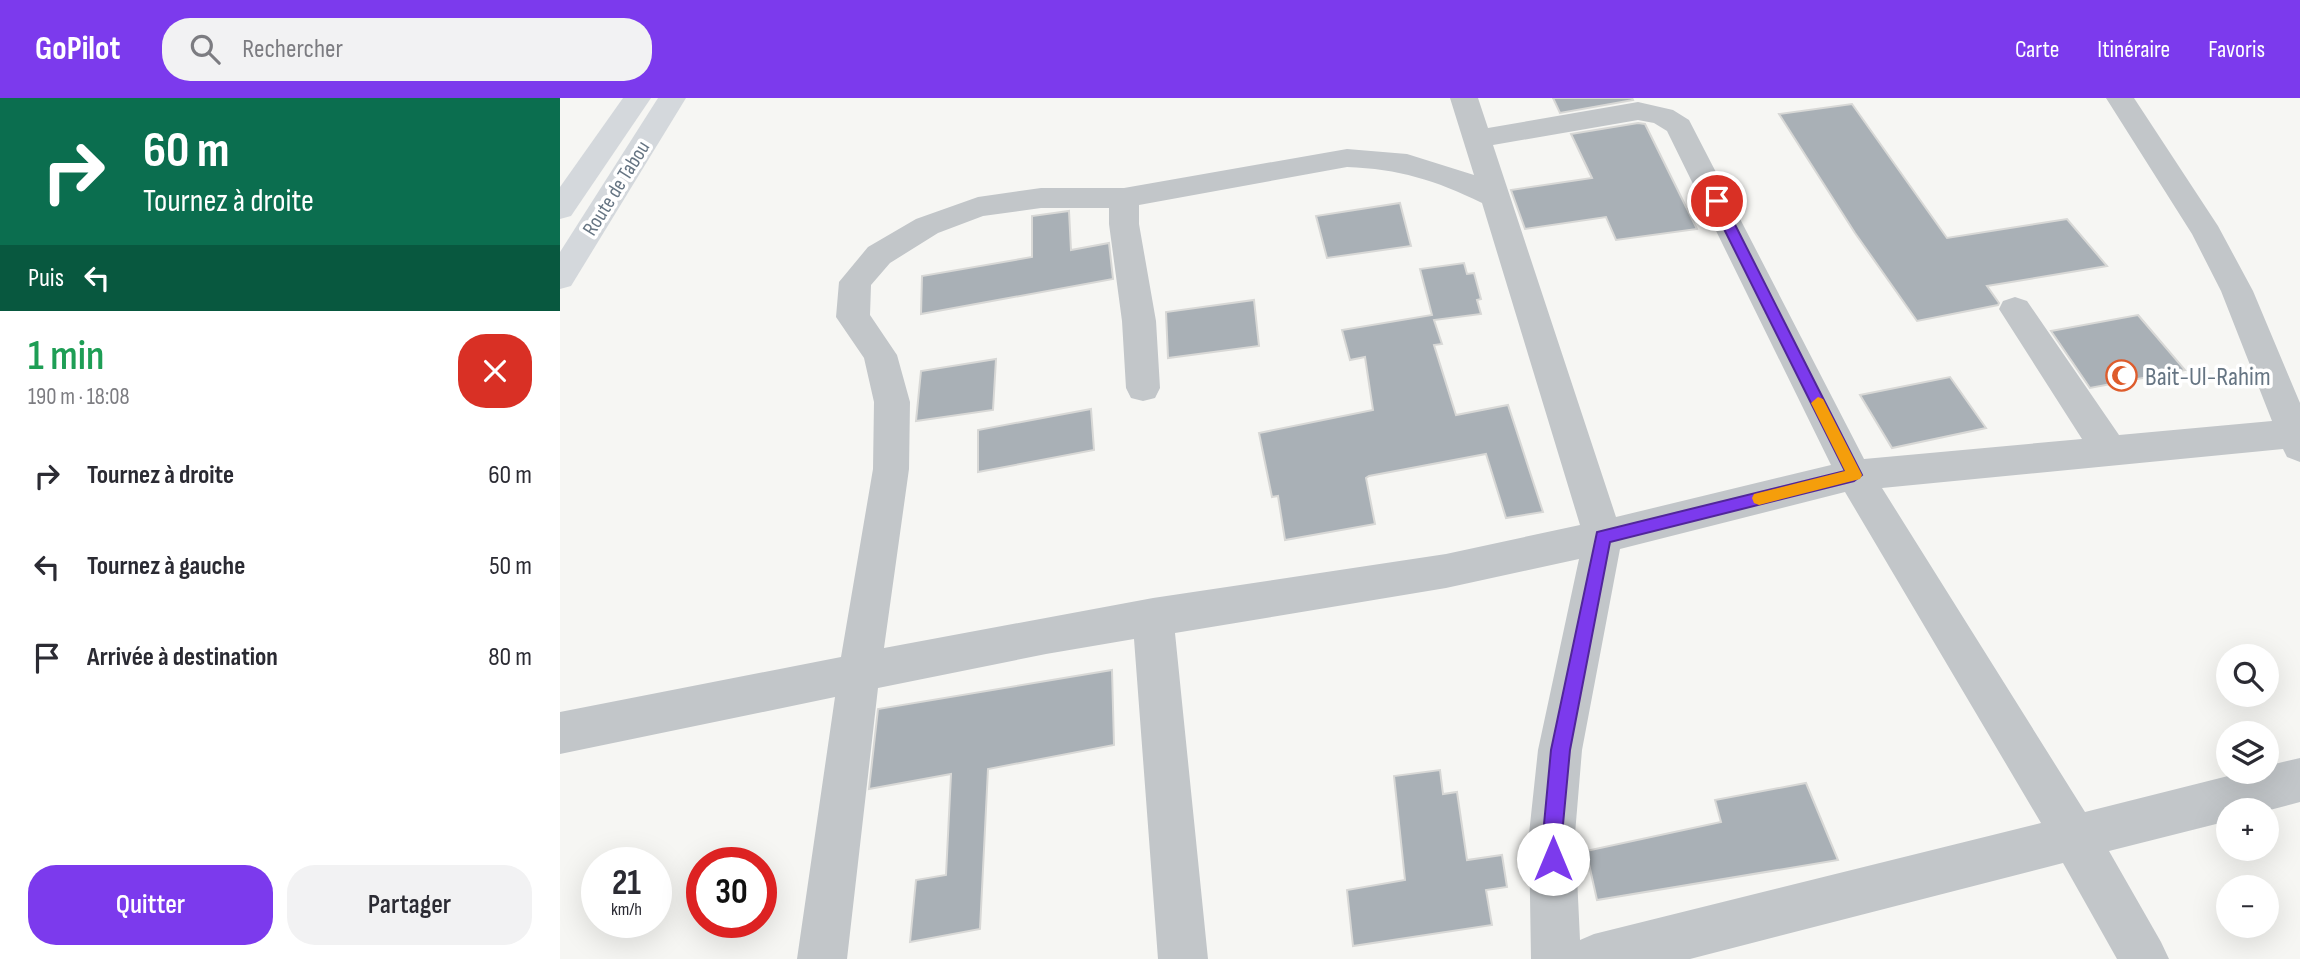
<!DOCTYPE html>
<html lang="fr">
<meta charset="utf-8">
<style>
:root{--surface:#fff;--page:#f2f2f3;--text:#2b2b33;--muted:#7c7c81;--accent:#7c3aed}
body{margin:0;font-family:"Sofia Sans Condensed",sans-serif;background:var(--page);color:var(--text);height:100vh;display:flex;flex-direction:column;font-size:26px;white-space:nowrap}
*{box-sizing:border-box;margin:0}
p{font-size:23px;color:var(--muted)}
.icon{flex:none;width:38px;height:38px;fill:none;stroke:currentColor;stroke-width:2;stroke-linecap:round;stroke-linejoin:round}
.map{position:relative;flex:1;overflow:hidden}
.panel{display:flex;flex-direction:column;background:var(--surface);width:560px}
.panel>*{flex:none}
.hud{background:#0b6e4f;color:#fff;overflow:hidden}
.tools{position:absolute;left:1656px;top:546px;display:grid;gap:14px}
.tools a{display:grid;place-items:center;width:63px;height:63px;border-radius:50%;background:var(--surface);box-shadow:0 7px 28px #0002;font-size:35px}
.speed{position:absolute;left:21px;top:749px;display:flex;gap:14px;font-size:35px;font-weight:700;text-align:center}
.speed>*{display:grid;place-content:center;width:91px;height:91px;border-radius:50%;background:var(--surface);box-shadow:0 7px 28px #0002;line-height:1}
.speed small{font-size:18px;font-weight:400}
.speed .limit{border:10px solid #d22;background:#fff;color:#111}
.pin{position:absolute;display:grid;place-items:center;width:60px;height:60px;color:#fff;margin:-30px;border:4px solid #fff;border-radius:50%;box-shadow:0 2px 7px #0007}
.me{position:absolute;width:77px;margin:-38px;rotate:0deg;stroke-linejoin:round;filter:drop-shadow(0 0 5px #0008)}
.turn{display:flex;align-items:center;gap:24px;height:147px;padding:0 28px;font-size:32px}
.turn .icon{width:91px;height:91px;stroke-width:2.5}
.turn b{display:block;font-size:49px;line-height:60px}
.then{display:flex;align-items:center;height:66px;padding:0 28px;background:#0003;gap:14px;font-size:26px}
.round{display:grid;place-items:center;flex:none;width:74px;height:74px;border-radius:28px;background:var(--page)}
.headline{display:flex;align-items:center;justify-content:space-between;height:119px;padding:0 28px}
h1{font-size:42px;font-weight:600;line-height:52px;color:#1e9e55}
.button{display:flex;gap:14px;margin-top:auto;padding:14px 28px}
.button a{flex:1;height:80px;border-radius:28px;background:var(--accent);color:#fff;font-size:28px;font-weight:600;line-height:80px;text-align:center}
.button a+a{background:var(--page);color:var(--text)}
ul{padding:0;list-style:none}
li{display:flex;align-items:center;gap:21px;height:91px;padding:0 28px}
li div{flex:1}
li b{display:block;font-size:26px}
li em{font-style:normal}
header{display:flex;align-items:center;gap:42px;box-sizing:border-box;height:98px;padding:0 35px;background:var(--accent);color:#fff}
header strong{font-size:33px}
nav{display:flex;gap:38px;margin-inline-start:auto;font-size:24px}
.search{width:490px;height:63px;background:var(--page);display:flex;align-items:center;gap:18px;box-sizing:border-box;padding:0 24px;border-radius:28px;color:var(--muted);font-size:26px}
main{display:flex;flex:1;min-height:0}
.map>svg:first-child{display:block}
</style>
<header>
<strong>GoPilot</strong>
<div class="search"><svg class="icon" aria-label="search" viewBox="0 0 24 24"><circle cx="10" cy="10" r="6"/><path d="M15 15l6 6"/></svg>Rechercher</div>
<nav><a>Carte</a><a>Itinéraire</a><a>Favoris</a></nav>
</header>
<main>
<section class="panel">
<div class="hud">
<div class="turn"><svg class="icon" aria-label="right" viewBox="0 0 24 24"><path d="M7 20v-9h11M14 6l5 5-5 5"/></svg><div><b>60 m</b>Tournez à droite</div></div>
<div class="then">Puis<svg class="icon" aria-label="left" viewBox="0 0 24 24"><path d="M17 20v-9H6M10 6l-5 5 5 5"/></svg></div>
</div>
<div class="headline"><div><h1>1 min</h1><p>190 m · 18:08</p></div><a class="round" style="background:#d93025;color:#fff"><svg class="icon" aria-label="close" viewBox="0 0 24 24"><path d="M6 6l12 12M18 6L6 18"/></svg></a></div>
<ul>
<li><svg class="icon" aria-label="right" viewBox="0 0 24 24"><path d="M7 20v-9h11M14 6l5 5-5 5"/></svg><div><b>Tournez à droite</b></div><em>60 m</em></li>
<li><svg class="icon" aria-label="left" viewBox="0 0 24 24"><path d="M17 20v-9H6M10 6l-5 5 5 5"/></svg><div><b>Tournez à gauche</b></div><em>50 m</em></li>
<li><svg class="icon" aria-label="arrive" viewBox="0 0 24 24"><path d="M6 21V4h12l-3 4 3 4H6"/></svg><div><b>Arrivée à destination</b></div><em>80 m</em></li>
</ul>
<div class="button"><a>Quitter</a><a>Partager</a></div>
</section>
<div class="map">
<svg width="1740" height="861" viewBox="0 0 1740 861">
<rect width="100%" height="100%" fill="#f6f6f3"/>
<!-- building -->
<g fill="#a9b0b6" stroke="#d8d8d6" stroke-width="2">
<path d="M 993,0 L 1072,0 L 1073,2 L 1000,15 Z"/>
<path d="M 1292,6 L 1387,140 L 1507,121 L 1547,168 L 1427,188 L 1439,205 L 1438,207 L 1357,223 L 1295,135 L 1219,16 Z"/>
<path d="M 1078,25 L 1085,26 L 1137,131 L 1056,142 L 1046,119 L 965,131 L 951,92 L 1032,80 L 1011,36 Z"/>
<path d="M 840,105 L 851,148 L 767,160 L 756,118 Z"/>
<path d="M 509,113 L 511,152 L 549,145 L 553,181 L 361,216 L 362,178 L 472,159 L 472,118 Z"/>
<path d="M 904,165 L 907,176 L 914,175 L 921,201 L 917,202 L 921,216 L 874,222 L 882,246 L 874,247 L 896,317 L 948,307 L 983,414 L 946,420 L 926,356 L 809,378 L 806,380 L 815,426 L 725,442 L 718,398 L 712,399 L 699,335 L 813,312 L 805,259 L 790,262 L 782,232 L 872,217 L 860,171 Z"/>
<path d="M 694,202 L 699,248 L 608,260 L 606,214 Z"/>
<path d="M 1578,217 L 1625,272 L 1530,290 L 1491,233 Z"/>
<path d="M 436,261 L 433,312 L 356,323 L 361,273 Z"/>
<path d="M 1390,279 L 1426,330 L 1332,350 L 1300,297 Z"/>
<path d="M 531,311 L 534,352 L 418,374 L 418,332 Z"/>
<path d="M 552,572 L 554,647 L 428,671 L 420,831 L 350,844 L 356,782 L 386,777 L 391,676 L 309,691 L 318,611 Z"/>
<path d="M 880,672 L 883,696 L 897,694 L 907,762 L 942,757 L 947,789 L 926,792 L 932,827 L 793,848 L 787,792 L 845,782 L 834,678 Z"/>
<path d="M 1246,685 L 1278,762 L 1037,802 L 1026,753 L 1161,724 L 1155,702 Z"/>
</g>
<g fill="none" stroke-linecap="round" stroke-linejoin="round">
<!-- minor -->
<path fill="#c2c6c9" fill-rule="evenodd" d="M 890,0 L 918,0 L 928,30 L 1078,4 L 1113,12 L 1129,22 L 1304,361 L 1522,341 L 1439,211 L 1443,203 L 1455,199 L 1467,203 L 1559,337 L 1712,323 L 1661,193 L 1632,136 L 1546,0 L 1574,0 L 1658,128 L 1693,193 L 1740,305 L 1740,364 L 1727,359 L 1723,351 L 1322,390 L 1525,714 L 1684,674 L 1706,674 L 1706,668 L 1740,660 L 1740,704 L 1706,713 L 1668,712 L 1668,723 L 1549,753 L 1601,844 L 1609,861 L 1557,861 L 1503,765 L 1130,861 L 971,861 L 969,736 L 978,652 L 1019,461 L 886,490 L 615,535 L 648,861 L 598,861 L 574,541 L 486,556 L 318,590 L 287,861 L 237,861 L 275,599 L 0,656 L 0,614 L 281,559 L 313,371 L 314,304 L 304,260 L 276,219 L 279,184 L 308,149 L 356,121 L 418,99 L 481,90 L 564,90 L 787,51 L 847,56 L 914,77 ZM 1078,22 L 1094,25 L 1107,33 L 1271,367 L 1056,419 L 933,47 ZM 787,69 C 839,71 875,82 922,105 L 1020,427 L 886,456 L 593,500 L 324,550 L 349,371 L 350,304 L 337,257 L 310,217 L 311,187 L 330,165 L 378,135 L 423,118 L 481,110 L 549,110 L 549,126 L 562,223 L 566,290 L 571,300 L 583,303 L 595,300 L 600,290 L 596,223 L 579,126 L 579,107 ZM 1285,394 L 1481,725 L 1034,836 L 1020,842 L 1015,736 L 1022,652 L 1060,451 Z"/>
<!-- major -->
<g fill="#d4d8dc" fill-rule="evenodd">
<path d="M 63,0 L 91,0 L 11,118 L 0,121 L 0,89 Z"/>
<path d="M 98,0 L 126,0 L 11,188 L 0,191 L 0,154 Z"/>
</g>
</g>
<!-- route -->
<path fill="#7c3aed" stroke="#51269a" stroke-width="2" d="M 1157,98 L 1163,103 L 1302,377 L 1294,383 L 1050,444 L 1010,652 L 1002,737 L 1003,761 L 1000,768 L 993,771 L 986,768 L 983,737 L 991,652 L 1037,434 L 1285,373 L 1150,103 Z"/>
<!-- slow -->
<path fill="#f59e0b" d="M 1258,299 L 1263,301 L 1300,373 L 1302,377 L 1300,381 L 1199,407 L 1194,405 L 1192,400 L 1194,396 L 1285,373 L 1251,305 Z"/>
<!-- icons -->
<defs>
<symbol id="mosque-ring" viewBox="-11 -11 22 22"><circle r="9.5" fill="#fff" stroke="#de5c2c" stroke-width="1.5"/><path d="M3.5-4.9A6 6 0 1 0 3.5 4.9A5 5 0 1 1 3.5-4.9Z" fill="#de5c2c"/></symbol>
</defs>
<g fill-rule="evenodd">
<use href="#mosque-ring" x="1544" y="260" width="35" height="35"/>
</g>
<g text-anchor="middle" stroke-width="7" stroke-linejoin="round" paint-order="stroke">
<!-- far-street labels -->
<g font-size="21" fill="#667583" stroke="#fff">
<text transform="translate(56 90) rotate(-58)" y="7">Route de Tabou</text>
</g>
<!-- poi labels -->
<g font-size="26" fill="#667583" stroke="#fff" text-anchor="start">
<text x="1585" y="287">Bait-Ul-Rahim</text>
</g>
</g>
</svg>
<div class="tools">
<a><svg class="icon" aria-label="search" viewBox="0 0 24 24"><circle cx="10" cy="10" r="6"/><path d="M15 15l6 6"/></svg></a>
<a><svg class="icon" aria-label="layers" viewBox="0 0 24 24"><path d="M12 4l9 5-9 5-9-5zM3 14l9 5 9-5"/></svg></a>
<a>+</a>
<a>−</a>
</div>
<div class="speed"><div>21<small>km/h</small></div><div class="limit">30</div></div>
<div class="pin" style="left:1157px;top:103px;background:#d93025"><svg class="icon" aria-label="arrive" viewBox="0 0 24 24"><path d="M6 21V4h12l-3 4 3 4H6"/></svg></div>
<svg class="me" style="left:993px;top:761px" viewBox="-20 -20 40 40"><circle r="19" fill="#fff"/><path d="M0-13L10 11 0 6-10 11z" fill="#7c3aed"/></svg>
</div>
</main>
